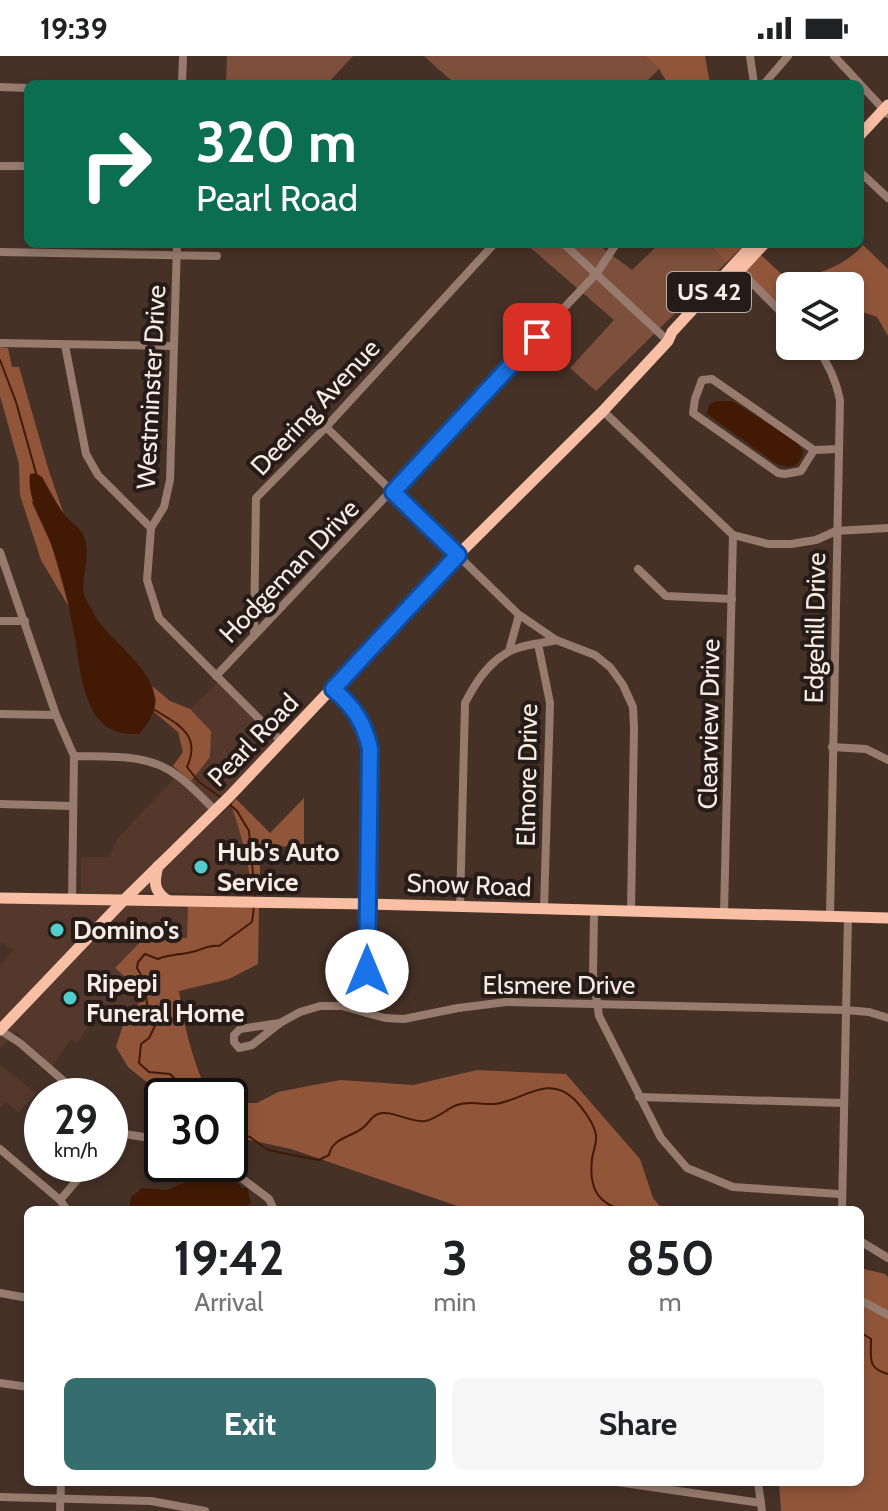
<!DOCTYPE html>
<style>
:root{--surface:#fff;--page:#f6f6f6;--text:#202124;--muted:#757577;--accent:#366e70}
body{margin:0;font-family:Cabin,sans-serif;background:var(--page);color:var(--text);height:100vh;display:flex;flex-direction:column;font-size:30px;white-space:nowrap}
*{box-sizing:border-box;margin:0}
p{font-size:26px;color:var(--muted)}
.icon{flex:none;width:44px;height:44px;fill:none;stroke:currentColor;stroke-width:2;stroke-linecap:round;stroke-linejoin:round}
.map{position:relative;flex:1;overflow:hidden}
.side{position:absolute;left:24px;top:1150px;width:840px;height:280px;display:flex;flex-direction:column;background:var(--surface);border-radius:12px;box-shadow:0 4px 12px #0003}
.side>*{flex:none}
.hud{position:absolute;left:24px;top:24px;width:840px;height:168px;border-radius:12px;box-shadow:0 4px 12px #0003;background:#0b6e4f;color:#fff;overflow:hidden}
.tools{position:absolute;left:776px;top:216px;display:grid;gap:16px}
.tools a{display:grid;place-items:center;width:88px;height:88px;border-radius:12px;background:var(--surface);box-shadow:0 4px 12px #0003;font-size:40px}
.speed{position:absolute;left:24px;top:1022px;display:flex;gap:16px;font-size:40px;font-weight:700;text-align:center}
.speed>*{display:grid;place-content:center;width:104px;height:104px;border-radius:50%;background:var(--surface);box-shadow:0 4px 12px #0003;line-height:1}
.speed small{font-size:20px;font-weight:400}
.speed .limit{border:4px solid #111;border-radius:12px;background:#fff;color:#111}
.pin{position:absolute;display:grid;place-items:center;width:68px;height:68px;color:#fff;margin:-34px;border-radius:16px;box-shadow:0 4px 12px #0006}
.me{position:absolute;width:88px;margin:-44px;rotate:0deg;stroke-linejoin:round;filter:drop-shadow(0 0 6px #0008)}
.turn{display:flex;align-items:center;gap:28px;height:168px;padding:0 40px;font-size:36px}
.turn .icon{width:104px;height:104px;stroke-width:2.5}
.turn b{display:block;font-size:56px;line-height:68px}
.eta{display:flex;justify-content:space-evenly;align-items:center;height:136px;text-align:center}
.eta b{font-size:48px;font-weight:700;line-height:56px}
.button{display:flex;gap:16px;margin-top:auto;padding:16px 40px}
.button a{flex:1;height:92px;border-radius:12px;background:var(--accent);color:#fff;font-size:32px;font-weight:700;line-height:92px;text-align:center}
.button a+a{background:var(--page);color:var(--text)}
.status{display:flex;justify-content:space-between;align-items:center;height:56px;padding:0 40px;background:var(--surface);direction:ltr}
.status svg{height:22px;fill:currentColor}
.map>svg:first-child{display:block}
</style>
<div class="status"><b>19:39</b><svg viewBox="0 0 49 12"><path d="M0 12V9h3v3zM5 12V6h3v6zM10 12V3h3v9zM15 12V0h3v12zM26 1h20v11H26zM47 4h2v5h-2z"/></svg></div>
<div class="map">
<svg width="888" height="1455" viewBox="0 0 888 1455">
<rect width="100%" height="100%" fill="#463127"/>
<!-- built -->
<g fill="#54382b">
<path d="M 218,626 L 277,685 L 122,840 L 81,839 L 81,801 L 109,801 L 118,782 L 180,716 L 191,724 L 211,675 L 190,653 Z"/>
<path d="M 231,749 L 241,778 L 250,822 L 251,838 L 138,836 Z"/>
<path d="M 0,845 L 188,848 L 187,882 L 145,881 L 116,911 L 147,939 L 124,966 L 99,954 L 77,987 L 71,983 L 52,1011 L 16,976 L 0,993 L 0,909 L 14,894 L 0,886 Z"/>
<path d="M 0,1009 L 36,1037 L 19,1056 L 6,1046 L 0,1053 Z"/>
</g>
<!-- green -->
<g fill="#7d503b">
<path d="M 227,0 L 353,0 L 327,28 L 226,28 Z"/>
<path d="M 424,0 L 645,0 L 659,13 L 644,28 L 455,28 Z"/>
<path d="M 526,188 L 597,188 L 632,214 L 659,188 L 710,188 L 726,207 L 596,335 L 570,312 L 614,264 Z"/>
</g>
<!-- forest -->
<g fill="#91563a">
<path d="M 645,0 L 705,0 L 710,28 L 668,28 L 659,13 Z"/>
<path d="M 710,188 L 745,188 L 726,207 Z"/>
<path d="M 863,189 L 888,213 L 888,280 L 877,261 L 850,252 L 850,230 L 790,230 L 790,259 L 745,216 L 761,199 L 788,224 C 817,218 843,212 863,189 Z"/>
<path d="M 0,291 L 8,292 L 12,311 L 19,311 L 48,412 L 64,459 L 42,421 L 32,447 L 51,487 L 69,551 L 41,504 L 20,439 L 19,408 L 0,340 Z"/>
<path d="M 152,630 L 170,645 L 190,653 L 211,675 L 210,701 L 191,725 L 173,710 L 183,696 L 178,676 L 154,656 L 156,644 Z"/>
<path d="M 304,742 L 304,791 L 266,790 L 260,797 L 260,838 L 251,838 C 250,807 241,778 231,749 L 236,743 L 270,777 Z"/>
<path d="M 188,848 L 259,850 L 258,908 L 229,923 L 179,935 C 184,972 193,1006 209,1040 L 164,1040 L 128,1011 L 116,991 L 124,966 L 146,939 L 115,912 L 145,881 L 187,882 Z"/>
<path d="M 477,1014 L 566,1018 L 640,1103 L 653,1142 L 663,1154 L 469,1154 L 291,1093 L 230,1080 L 230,1047 L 257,1047 L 278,1036 L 340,1024 L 413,1029 Z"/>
<path d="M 860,1212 L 885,1218 L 888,1221 L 888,1455 L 781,1455 L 779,1426 L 860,1426 Z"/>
</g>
<!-- water -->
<g fill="#421a04">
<path d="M 716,345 L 732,345 L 794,383 L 803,395 C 800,412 790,414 775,407 L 711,361 L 707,357 L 709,349 Z"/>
<path d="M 36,417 L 42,421 C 48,433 55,447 64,458 C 70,466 80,470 84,481 C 92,501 79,528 85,541 C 90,551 96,564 104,572 C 131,603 180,635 139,678 C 119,679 103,673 93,655 C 81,633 79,607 75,583 C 69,551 63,519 51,488 C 42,464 27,444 30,418 Z"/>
<path d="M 227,1116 L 242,1132 L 247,1131 L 251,1147 L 242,1154 L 129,1154 L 131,1141 L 142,1132 L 167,1134 L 186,1126 L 207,1123 L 219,1117 Z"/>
</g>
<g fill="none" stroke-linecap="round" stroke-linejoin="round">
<!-- stream -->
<g stroke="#421a04" stroke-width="2">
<path d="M 0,304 L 16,346 L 36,417"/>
<path d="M 155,654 C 177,668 202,678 187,711 L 199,726 L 223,743"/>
<path d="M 228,747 L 237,755 L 249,775 L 255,840"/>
<path d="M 182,1040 L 177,1025 L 170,1018 L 149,1016 L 139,1007 L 141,988 L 149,982 L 155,970 L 149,964 L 144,924 L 137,912 L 138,906 L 145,898 L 158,903 C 170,898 180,899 192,896 C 202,894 209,888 219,890 L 252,866 L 254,850"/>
<path d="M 230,1077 L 250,1081 L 266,1093 L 277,1096 L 319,1104 L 329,1099 C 332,1081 354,1081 365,1070 C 370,1065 372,1060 378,1058 C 390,1053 410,1067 425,1065 C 437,1063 446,1053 457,1049 C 470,1044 481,1049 494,1048 C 521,1046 547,1017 574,1043 C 582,1051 594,1067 596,1079 C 597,1087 593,1095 592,1103 C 589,1130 596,1147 623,1154"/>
<path d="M 230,1106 L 236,1106 L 239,1079"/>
<path d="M 860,1276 L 871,1283 C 871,1303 867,1312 888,1318"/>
</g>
<!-- minor -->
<g stroke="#977b6f" stroke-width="8">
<path d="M 750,0 L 754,28"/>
<path d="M 834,0 L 888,58"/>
<path d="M 182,28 L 183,0"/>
<path d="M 764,28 L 788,0"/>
<path d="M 0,31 L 28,32"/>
<path d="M 0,110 L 28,110"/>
<path d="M 860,116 L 888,142"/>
<path d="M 564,188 L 668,285"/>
<path d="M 0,196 L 217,200"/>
<path d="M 740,215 L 790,265"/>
<path d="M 0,287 L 173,290"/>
<path d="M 65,289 L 86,398 L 98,419 L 151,472 L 147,524 L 159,562 L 281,685"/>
<path d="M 816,290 C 828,307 836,323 840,344 L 830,861"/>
<path d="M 603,355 L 733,479 L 768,488 L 791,488 L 816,484 L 836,475 L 888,472"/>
<path d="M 326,371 L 518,558 L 556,584 L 595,599 L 610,611 L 623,629 L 633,651 L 634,672 L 631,856"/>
<path d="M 814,394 L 801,415 L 785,418 L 778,417 L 693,357 L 695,343 L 702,324 L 712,323 L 814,394 L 839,393"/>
<path d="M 151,472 L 164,451 L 170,424 L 177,188"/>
<path d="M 0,496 L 56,659 L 74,700 L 72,843"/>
<path d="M 638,513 L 666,540 L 732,543"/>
<path d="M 0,565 L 25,565"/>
<path d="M 254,577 L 256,442 L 326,371 L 494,188"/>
<path d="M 538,588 L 550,647 L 544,853"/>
<path d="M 509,595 L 519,559"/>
<path d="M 216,620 L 597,217 L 616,188"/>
<path d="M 333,633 C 353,651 364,666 370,693 L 367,957"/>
<path d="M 0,658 L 56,659"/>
<path d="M 832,691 L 866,693 L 888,704"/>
<path d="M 74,700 C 109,701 149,697 178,720 C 192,730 203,743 216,755"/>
<path d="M 0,748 L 73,750"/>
<path d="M 460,851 L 465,647 C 476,625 492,600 518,592 C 530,588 544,587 556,584"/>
<path d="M 594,856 L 593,918 L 599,960 L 661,1082 L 687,1112 L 733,1131 L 840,1138"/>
<path d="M 724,858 L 733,479"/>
<path d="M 280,967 L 252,989 L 239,992 L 234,986 L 234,979 L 240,973 L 280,967 L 300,956 L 320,950 L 342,950 L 385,962 L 404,963 L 458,952 L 506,946 L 845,954 L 869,956 L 888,962"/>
<path d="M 0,974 L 20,987 L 81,1040"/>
<path d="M 639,1041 L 843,1047"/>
<path d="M 110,1065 L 125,1078 L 162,1084"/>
<path d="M 110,1090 L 125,1078"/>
<path d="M 0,1093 L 60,1144 L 67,1154"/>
<path d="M 223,1108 L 269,1143 L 274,1154"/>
<path d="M 60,1144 L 91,1108"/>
<path d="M 842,1154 L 848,861"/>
<path d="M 860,1185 L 888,1202"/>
<path d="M 0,1237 L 28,1242"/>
<path d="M 860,1244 L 888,1259"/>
<path d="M 0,1327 L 28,1331"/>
<path d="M 617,1426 L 761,1447"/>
<path d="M 758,1426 L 762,1455"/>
<path d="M 0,1441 L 151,1445 L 205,1455"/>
<path d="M 60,1455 L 61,1426"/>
</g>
<!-- major -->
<g stroke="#f8bfa5" stroke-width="11">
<path d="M 860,79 L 888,49"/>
<path d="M 713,243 L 764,188"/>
<path d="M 158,810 C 154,825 153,835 167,844"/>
<path d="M 0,842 L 367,848 L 888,862"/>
<path d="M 0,974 L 125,843 L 229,741 L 458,499 L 603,355 L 668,285 L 672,276 L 753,188"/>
</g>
</g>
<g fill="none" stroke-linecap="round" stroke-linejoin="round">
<defs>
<path id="route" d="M 367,915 L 370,693 C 364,666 354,651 333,633 L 458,499 L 393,436 L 537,281"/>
</defs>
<!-- route casing -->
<use href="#route" stroke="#114b97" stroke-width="20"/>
<!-- route -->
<use href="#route" stroke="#1a73e8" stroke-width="14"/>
</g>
<!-- markers -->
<g fill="#52cdcd" stroke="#251b17" stroke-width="3">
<circle cx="201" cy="811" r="8"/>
<circle cx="57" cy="874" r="8"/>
<circle cx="70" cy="942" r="8"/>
</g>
<g text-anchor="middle" stroke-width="8" stroke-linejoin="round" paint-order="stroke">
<!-- shield labels -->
<rect fill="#251b17" stroke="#baada7" stroke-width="2" x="667" y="216" width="84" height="40" rx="6"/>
<g font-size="24" font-weight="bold" fill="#faebe5">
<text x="709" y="244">US 42</text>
</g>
<!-- street labels -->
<g font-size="26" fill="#faebe5" stroke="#251b17">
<text transform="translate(151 331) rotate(-87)" y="9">Westminster Drive</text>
<text transform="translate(315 351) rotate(-47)" y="9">Deering Avenue</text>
<text transform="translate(289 515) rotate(-46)" y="9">Hodgeman Drive</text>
<text transform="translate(815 572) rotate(-89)" y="9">Edgehill Drive</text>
<text transform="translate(709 668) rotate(-89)" y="9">Clearview Drive</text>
<text transform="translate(253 684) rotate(-46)" y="9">Pearl Road</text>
<text transform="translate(527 719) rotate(-89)" y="9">Elmore Drive</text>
<text transform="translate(469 829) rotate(2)" y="9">Snow Road</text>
<text x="559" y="938">Elsmere Drive</text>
</g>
<!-- poi labels -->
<g font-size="26" font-weight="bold" fill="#faebe5" stroke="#251b17" text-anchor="start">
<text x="217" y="805">Hub's Auto<tspan x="217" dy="30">Service</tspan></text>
<text x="73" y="883">Domino's</text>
<text x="86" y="936">Ripepi<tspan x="86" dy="30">Funeral Home</tspan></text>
</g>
</g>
</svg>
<div class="tools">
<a><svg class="icon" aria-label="layers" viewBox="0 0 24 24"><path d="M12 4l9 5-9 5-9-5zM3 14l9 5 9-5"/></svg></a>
</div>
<div class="speed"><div>29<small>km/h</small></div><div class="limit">30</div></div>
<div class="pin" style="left:537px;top:281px;background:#d93025"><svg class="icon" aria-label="arrive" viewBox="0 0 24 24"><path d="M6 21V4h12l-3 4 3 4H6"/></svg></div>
<svg class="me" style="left:367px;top:915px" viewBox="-20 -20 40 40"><circle r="19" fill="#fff"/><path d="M0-13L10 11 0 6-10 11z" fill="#1a73e8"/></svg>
<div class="hud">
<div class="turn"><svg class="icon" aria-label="right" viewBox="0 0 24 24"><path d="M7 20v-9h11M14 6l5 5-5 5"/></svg><div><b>320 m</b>Pearl Road</div></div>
</div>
<section class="side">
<div class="eta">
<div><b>19:42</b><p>Arrival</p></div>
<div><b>3</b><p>min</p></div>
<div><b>850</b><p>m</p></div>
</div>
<div class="button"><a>Exit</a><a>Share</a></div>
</section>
</div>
